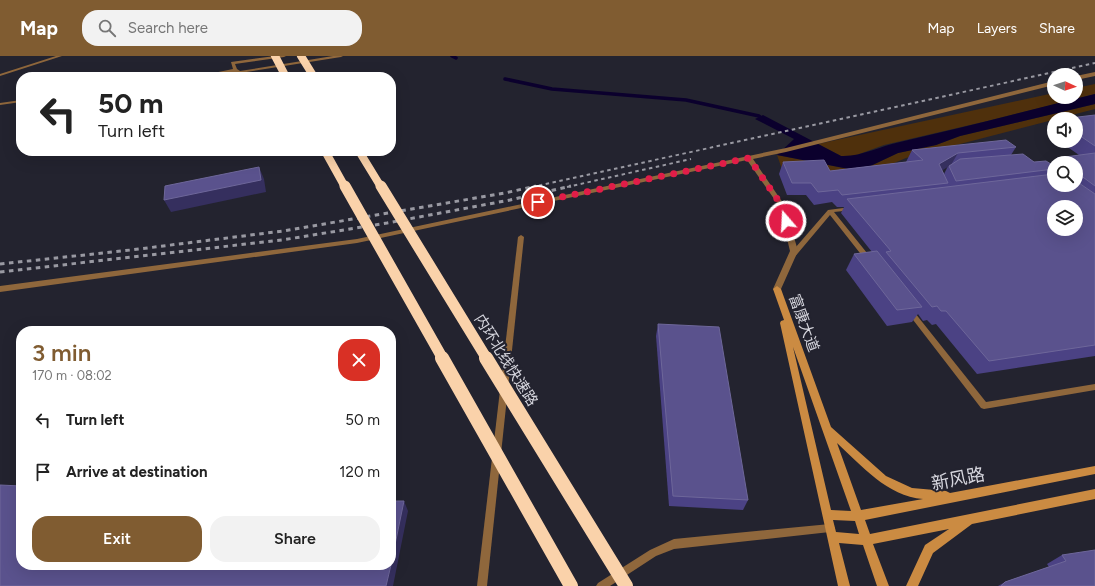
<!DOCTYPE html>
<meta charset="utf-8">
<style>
:root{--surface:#fff;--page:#f2f2f2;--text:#222;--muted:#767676;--accent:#805c31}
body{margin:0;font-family:Figtree,"Noto Sans SC",sans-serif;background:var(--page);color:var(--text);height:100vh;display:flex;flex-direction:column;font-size:15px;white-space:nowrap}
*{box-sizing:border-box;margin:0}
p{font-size:13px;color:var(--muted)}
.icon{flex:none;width:22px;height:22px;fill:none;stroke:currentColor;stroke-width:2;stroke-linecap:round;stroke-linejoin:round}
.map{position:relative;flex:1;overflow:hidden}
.details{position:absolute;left:16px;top:270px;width:380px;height:244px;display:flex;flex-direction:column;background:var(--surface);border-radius:16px;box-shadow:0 4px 16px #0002}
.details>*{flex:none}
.guide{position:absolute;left:16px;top:16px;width:380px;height:84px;border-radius:16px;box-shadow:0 4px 16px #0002;background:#fff;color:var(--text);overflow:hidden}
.needle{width:26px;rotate:93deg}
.fabs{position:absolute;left:1047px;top:12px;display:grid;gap:8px}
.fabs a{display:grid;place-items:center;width:36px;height:36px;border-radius:50%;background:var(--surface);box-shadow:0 4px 16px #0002;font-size:20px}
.pin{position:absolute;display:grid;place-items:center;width:34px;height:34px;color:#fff;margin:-17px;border:2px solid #fff;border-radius:50%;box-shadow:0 1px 4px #0007}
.me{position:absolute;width:44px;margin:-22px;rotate:341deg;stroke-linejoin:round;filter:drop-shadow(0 0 3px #0008)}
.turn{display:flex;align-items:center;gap:14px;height:84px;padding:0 16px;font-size:18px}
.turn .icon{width:52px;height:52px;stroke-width:2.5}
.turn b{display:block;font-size:28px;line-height:34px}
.round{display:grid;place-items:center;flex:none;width:42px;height:42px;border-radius:16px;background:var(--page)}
.headline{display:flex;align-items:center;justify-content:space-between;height:68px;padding:0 16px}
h1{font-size:24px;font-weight:600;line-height:30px;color:var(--accent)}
.action{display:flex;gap:8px;margin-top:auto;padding:8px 16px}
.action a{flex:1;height:46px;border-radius:16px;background:var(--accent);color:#fff;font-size:16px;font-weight:600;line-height:46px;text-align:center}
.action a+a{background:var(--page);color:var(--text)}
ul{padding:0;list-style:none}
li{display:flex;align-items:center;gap:12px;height:52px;padding:0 16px}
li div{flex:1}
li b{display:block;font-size:15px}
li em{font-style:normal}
header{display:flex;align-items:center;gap:24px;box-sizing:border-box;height:56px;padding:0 20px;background:var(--accent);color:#fff}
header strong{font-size:19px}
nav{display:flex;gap:22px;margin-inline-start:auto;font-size:14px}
.search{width:280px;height:36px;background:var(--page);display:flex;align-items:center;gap:10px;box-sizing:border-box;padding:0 14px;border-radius:16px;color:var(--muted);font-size:15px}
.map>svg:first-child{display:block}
</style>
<header>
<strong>Map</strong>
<div class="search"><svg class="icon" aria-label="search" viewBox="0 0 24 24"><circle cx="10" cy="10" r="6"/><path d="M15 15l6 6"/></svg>Search here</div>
<nav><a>Map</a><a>Layers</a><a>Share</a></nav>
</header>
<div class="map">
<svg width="1095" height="530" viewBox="0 0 1095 530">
<rect width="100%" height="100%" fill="#23232f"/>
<!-- green -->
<g fill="#4f300c">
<path d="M 1095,28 L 1095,38 L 983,66 L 884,89 L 851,101 L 841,100 L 818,88 L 1054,37 L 1054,41 L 1076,41 L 1076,32 Z"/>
<path d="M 1095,48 L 1095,53 L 906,102 L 868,118 L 783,116 L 777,99 L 849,113 L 864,113 L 898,97 L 936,89 L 960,80 Z"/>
</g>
<!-- water -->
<path fill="#0b002d" d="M 1095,38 L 1095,48 L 960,80 L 936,89 L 898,97 L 864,113 L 849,113 L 777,99 L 794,83 L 755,63 L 763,59 L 841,100 C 861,101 880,90 900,86 C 965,71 1030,54 1095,38 Z"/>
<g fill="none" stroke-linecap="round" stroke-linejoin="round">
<!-- stream -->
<g stroke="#0b002d" stroke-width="3.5">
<path d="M 452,0 L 456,2"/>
<path d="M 505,23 L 552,33 L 686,44 L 759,60 L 764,65"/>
</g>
<!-- lane -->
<g fill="#8f673c" fill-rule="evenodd">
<path d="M 56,0 L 62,0 L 0,20 L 0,18 Z"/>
<path d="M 275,0 L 286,0 L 284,1 L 235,8 L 237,13 L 240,15 L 333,0 L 343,0 L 341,1 L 240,17 C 227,13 208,21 194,21 L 233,13 L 231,6 Z"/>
<path d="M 21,44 L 21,46 L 0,49 L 0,47 Z"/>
<path d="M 851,151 L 853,152 L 853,154 L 834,156 L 871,202 L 872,204 L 871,206 L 867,206 L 830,159 L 793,203 L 789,203 L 788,201 L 789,199 L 828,154 Z"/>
<path d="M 521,179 L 524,181 L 487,530 L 477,530 L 518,181 Z"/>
<path d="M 909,251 L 911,252 L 986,346 L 1095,328 L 1095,334 L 984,353 L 981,352 L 907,256 L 906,254 L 907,252 Z"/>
<path d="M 830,468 L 833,469 L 835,472 L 833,475 L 830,476 L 674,493 L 656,500 L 610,530 L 596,530 L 598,527 L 650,494 L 674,483 Z"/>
</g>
<!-- street -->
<g fill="#8f673c" fill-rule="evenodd">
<path d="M 1095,16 L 1095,20 L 1076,24 L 1076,20 Z"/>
<path d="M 1054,25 L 1054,29 L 786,96 L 753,103 L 785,150 L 798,195 L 781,233 L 777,236 L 773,233 L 790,195 L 779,150 L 747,104 L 357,187 L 0,236 L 0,230 L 357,183 L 786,92 Z"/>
</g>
<!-- secondary -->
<path fill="#cb8b42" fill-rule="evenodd" d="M 777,230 L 781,233 L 831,371 L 886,420 L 912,432 L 946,435 L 950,437 L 1095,410 L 1095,418 L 865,464 L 870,478 L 1095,433 L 1095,443 L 972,468 L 933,497 L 918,530 L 906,530 L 925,489 L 949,473 L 873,488 L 889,530 L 877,530 L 863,489 L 839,487 L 850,530 L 838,530 L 780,267 L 781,265 L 784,264 L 773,233 ZM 793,291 L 851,455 L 831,454 ZM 837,387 C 862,410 887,440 923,443 L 861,454 ZM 833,464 L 855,465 L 859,478 L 836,476 Z"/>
<!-- rail-far1 -->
<g stroke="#9999a2" stroke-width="2" stroke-dasharray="3.5 3.5" stroke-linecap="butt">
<path d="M 532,131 L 1095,7"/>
<path d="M 567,131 L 691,103"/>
</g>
<!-- rail -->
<g stroke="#9999a2" stroke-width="3" stroke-dasharray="4.5 4.5" stroke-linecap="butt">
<path d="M 0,208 L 131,194 L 283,175 L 505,137 L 536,130"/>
<path d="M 0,216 L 282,184 L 387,167 L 510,144 L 571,130"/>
</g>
<!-- highway-bridge-far2 -->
<g stroke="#fad2aa" stroke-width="8">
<path d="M 275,0 L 286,21"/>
<path d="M 301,0 L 314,21"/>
<path d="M 325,95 L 345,131"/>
<path d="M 359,95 L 381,131"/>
</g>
<!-- highway-bridge-far1 -->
<g stroke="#fad2aa" stroke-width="11">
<path d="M 345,130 L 443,303"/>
<path d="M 381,130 L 487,303"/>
</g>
<!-- highway-bridge -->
<g stroke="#fad2aa" stroke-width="14">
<path d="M 442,302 L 571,530"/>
<path d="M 486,302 L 626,530"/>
</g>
</g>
<!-- wall -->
<g fill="#4b4284" fill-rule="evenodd">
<path d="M 1095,59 L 1095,300 L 977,318 L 936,268 L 932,269 L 927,264 L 923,265 L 918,258 L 912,266 L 887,270 L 846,214 L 854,198 L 872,196 L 841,157 L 844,151 L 837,151 L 832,146 L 814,149 L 806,139 L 787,139 L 779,118 L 783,106 L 830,115 L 906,106 L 912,94 L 1016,91 L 1011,99 L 1034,106 L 1052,109 L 1057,102 L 1079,99 L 1059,85 L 1076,85 L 1076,63 ZM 1054,107 L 1076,107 L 1076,129 L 1054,129 ZM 948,110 L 944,118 L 942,114 Z"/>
<path d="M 1054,67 L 1054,81 L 1048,77 Z"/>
<path d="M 658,268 L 748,444 L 743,454 L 669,450 L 656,280 Z"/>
<path d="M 1062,499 L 1095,530 L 998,530 L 1005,526 L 1049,511 L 1047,508 Z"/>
</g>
<!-- shaded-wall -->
<g fill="#352f5e">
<path d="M 958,97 L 951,109 L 933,120 L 939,108 Z"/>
<path d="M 259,111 L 264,123 L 266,136 L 171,156 L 164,144 Z"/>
<path d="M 404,445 L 408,455 L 393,530 L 386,530 Z"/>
</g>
<!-- building -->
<g fill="#5a528d" stroke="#6e679a" fill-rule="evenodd">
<path d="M 1095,59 L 1095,90 L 1076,77 L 1076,63 L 1061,63 Z"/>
<path d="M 1006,84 L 1016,91 L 958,97 L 939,108 L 948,127 L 842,139 L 838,134 L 818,136 L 811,127 L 792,127 L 783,106 L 824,104 L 830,115 L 923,104 L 912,94 Z"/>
<path d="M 1095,97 L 1095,130 L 1076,116 L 1076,107 L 1064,107 L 1057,102 Z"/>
<path d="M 1023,98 L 1034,106 L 1046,105 L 1054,110 L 1054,113 L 956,125 L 949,110 L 960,103 Z"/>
<path d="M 259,111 L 261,124 L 164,144 L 165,130 Z"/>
<path d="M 1054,118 L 1054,129 L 1076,129 L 1076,125 L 1095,138 L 1095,289 L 989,305 L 946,255 L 941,255 L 937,250 L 932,251 L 886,196 L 891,195 L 847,143 ZM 1054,151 L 1076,151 L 1076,173 L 1054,173 Z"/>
<path d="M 877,195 L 922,251 L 897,254 L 854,198 Z"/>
<path d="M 658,268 L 719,271 L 748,444 L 673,440 Z"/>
<path d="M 0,429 L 21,430 L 21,509 L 391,509 L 386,530 L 0,530 Z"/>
<path d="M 391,445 L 404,445 L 391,508 Z"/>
<path d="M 1095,494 L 1095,530 L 1001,530 L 1005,526 L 1066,505 L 1062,499 Z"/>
</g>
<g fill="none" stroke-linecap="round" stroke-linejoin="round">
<!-- route -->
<path stroke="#e11d48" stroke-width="7" stroke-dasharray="0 12.6" d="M 538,146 L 749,102 L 782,150 L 786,165"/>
</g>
<g text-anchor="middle" stroke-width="4" stroke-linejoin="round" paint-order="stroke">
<!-- street labels -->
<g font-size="15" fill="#d6d6de" stroke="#23232f">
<text transform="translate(804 267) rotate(70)" y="5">富康大道</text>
<text transform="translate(506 304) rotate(58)" y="5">内环北线快速路</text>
</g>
<!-- near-street labels -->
<g font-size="18" fill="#d6d6de" stroke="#23232f">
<text transform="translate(958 423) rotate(-11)" y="6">新风路</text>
</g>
</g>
</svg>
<div class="fabs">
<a><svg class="needle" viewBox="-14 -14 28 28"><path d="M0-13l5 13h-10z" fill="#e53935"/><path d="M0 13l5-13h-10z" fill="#767676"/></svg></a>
<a><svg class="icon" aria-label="sound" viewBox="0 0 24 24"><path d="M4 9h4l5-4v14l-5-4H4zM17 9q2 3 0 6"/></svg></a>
<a><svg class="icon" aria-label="search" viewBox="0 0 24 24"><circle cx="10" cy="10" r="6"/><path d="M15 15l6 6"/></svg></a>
<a><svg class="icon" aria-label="layers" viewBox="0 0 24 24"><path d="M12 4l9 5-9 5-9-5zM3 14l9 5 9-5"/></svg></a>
</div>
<div class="pin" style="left:538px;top:146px;background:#d93025"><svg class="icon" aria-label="arrive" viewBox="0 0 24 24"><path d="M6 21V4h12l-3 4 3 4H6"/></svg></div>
<svg class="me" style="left:786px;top:165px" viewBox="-20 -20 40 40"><circle r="17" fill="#e11d48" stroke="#fff" stroke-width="3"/><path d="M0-11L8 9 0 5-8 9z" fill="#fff"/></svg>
<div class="guide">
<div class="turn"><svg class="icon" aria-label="left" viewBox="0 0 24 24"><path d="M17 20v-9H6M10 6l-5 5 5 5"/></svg><div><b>50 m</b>Turn left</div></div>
</div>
<section class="details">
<div class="headline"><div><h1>3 min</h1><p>170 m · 08:02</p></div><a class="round" style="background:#d93025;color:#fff"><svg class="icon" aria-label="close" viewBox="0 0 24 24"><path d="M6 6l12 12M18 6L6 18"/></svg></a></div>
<ul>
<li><svg class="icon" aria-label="left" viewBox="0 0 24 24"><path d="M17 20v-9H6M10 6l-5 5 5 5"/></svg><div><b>Turn left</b></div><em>50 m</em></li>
<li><svg class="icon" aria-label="arrive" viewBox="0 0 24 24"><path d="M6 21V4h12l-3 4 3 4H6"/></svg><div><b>Arrive at destination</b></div><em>120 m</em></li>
</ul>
<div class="action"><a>Exit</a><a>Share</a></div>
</section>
</div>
